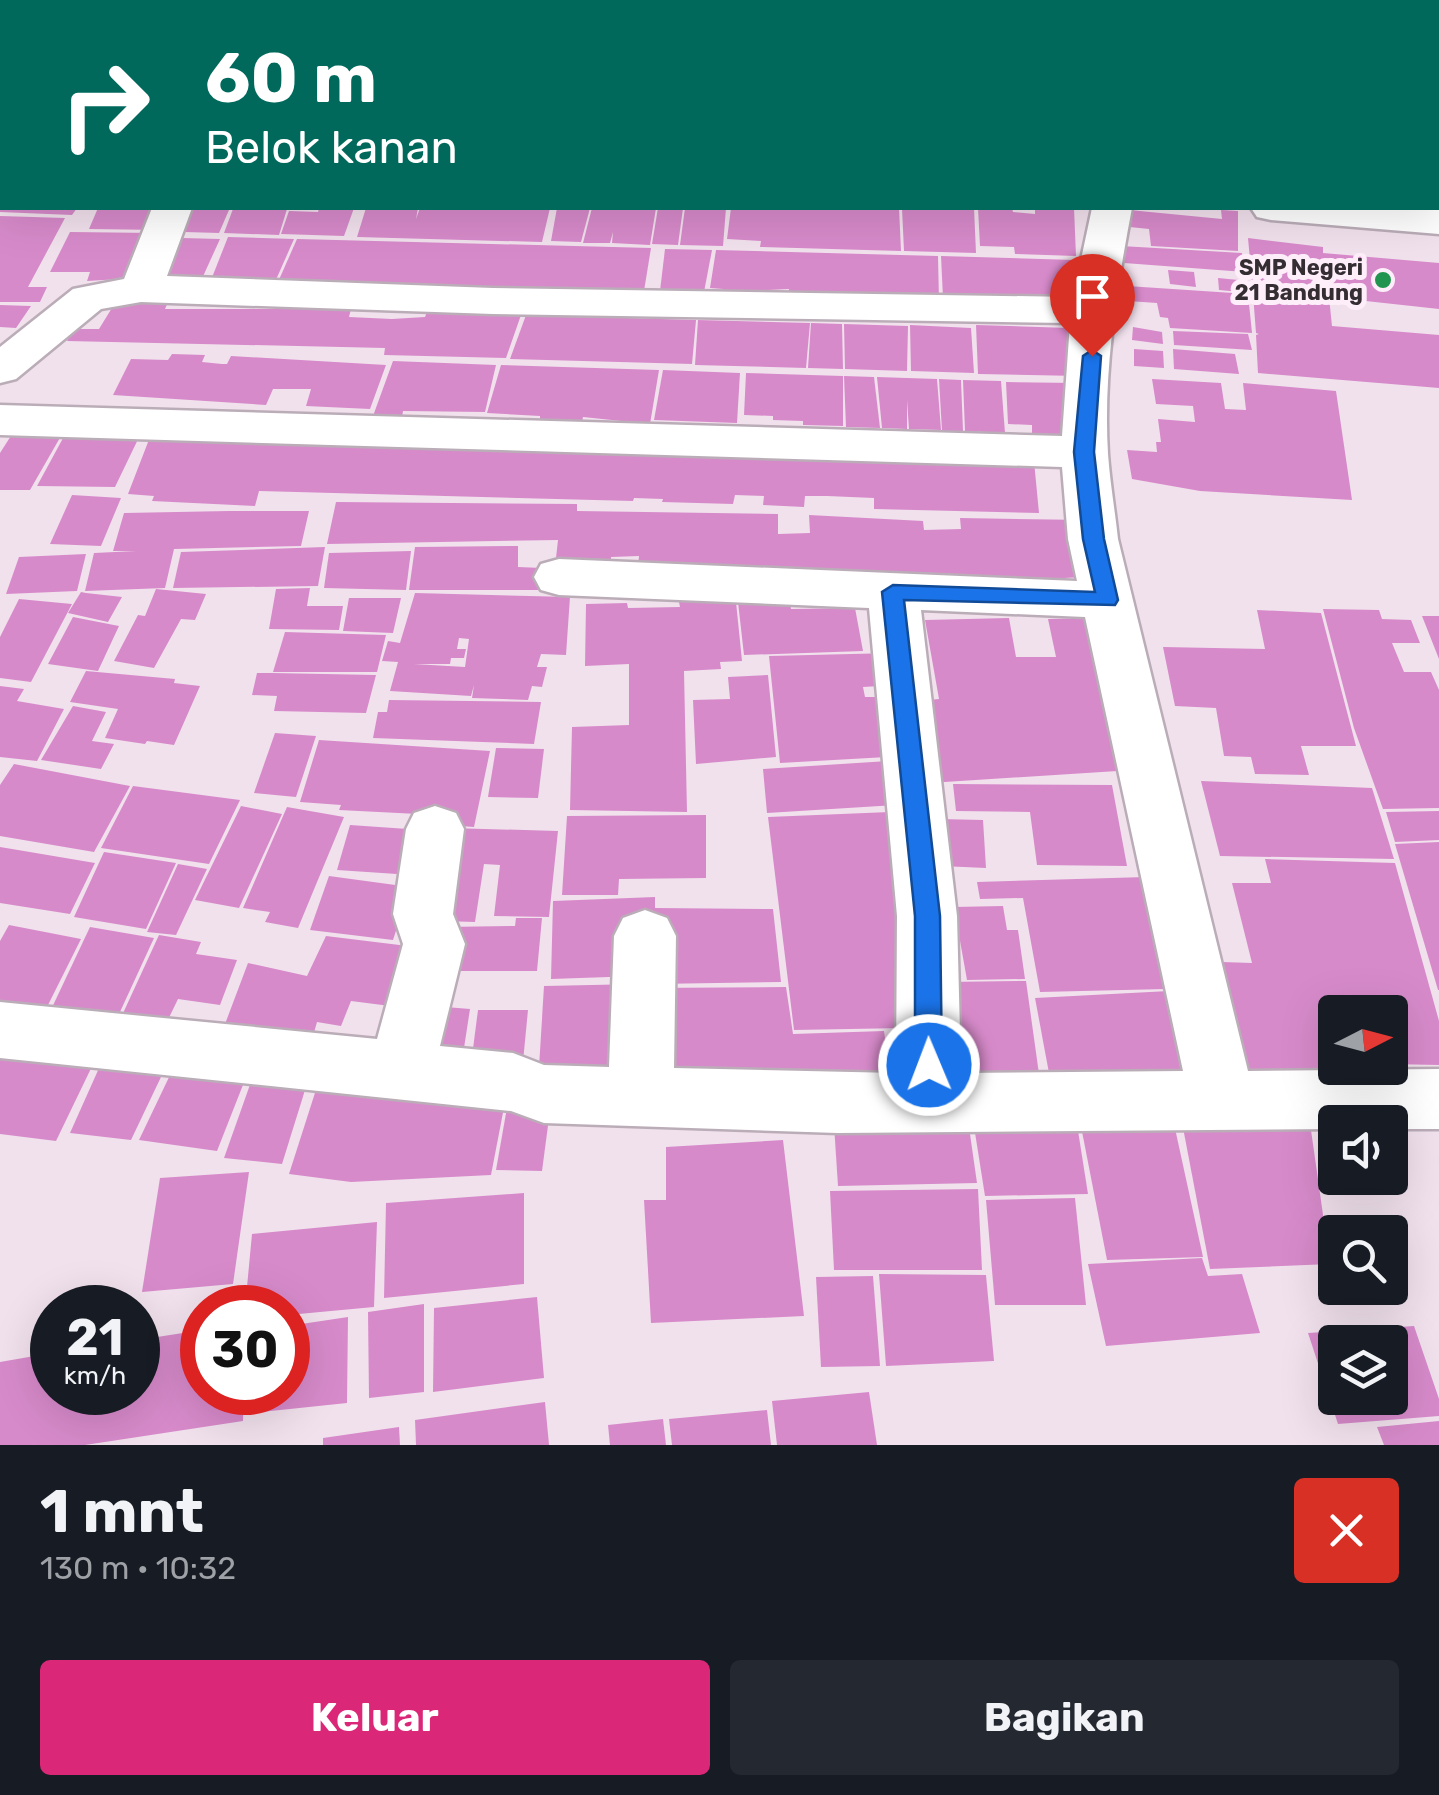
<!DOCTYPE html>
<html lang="id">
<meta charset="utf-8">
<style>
:root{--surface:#171b24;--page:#242831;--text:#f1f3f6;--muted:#9ea1a6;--accent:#db2777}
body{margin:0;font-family:Rubik,sans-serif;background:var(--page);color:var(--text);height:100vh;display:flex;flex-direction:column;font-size:38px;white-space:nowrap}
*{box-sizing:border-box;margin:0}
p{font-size:32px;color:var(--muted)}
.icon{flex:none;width:55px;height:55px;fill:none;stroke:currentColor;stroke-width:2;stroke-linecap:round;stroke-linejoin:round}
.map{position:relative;height:1445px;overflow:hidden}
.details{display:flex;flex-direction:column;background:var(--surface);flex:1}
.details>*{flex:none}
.hud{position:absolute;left:0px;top:0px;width:1440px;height:210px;box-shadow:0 10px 40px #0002;background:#00695c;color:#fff;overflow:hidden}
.needle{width:65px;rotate:84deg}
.controls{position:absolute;left:1318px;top:995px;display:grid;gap:20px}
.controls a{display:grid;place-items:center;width:90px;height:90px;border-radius:10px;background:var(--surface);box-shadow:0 10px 40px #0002;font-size:50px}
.speed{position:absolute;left:30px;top:1285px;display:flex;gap:20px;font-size:50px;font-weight:700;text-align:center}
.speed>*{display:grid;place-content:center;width:130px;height:130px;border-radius:50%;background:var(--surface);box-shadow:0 10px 40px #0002;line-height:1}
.speed small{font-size:25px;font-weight:400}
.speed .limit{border:15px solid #d22;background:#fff;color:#111}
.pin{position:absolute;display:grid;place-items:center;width:85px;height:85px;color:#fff;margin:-102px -42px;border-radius:50% 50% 50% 0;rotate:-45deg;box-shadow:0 0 10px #0007}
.pin .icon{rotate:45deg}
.me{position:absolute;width:110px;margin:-55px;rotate:359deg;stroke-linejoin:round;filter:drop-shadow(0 0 8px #0008)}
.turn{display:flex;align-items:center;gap:35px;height:210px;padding:0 40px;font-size:45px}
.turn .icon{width:130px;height:130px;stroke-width:2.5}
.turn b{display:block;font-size:70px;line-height:85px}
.round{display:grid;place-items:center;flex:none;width:105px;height:105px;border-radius:10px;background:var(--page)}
.summary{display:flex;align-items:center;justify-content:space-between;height:170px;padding:0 40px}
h1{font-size:60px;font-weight:700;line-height:75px}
.cta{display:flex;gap:20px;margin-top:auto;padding:20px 40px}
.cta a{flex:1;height:115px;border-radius:10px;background:var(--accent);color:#fff;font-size:40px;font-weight:700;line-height:115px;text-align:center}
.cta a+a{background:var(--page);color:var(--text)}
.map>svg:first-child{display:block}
</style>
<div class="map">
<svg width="1439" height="1445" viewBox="0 0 1439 1445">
<rect width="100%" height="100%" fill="#f1e1ed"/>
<!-- building -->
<g fill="#d78aca" fill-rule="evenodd">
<path d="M 0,208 L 77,208 L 72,215 L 0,212 Z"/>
<path d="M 98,208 L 169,208 L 161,230 L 89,229 Z"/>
<path d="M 319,208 L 354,208 L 344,236 L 281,234 L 289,211 L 318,212 Z"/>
<path d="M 366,208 L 418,208 L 416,219 L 420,208 L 550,208 L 542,242 L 357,237 Z"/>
<path d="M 557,208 L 590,208 L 581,242 L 551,241 Z"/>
<path d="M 592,208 L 656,208 L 650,245 L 612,243 L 613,232 L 610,243 L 583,243 Z"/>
<path d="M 658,208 L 683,208 L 678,245 L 652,244 Z"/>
<path d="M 685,208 L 726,208 L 723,246 L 680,245 Z"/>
<path d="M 731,208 L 899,208 L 901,251 L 760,247 L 761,241 L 727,239 Z"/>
<path d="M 902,208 L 974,208 L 976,253 L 904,251 Z"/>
<path d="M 978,208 L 1012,208 L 1013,212 L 1035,214 L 1035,208 L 1074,208 L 1076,256 L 1015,254 L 1014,247 L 980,246 Z"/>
<path d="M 233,209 L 287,209 L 279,235 L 224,233 Z"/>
<path d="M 1119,209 L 1222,219 L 1221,210 L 1238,211 L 1238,251 L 1151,246 L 1149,229 L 1120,226 Z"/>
<path d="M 193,210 L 229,210 L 219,233 L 185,232 Z"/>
<path d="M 0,216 L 65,218 L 28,287 L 47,287 L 40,302 L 0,302 Z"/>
<path d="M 70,232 L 155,233 L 137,278 L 87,281 L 90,272 L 50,272 Z"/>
<path d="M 228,237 L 294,239 L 275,282 L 211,280 Z"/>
<path d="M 182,238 L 220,239 L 200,283 L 161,282 Z"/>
<path d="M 1248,238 L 1323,247 L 1323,253 L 1439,263 L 1439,309 L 1329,297 L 1332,326 L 1439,335 L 1439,388 L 1258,373 L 1256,335 L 1259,334 L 1256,333 L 1253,294 L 1257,294 L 1253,293 Z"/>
<path d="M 297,239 L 651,248 L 644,291 L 278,282 Z"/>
<path d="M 1121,246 L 1242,253 L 1245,272 L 1124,263 Z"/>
<path d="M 665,249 L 712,250 L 704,292 L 660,291 Z"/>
<path d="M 716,250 L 938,256 L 939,302 L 788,294 L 789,289 L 723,292 L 723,289 L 710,288 Z"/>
<path d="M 941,256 L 1075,260 L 1077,301 L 943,298 Z"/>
<path d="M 1168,270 L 1194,272 L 1196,287 L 1170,284 Z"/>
<path d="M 1218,278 L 1249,281 L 1251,293 L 1219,290 Z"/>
<path d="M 1127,286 L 1248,294 L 1252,333 L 1170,328 L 1168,318 L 1160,317 L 1157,303 L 1128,301 Z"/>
<path d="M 142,299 L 169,300 L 165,309 L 351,309 L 349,317 L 392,319 L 425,317 L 427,312 L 521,315 L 506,358 L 384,355 L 385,348 L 67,341 L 74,329 L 99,329 L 115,303 L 140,304 Z"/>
<path d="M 0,305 L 31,306 L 16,328 L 0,327 Z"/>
<path d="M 526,315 L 696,320 L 692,364 L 510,359 Z"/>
<path d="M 698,320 L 810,323 L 806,368 L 695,365 Z"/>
<path d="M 811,323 L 842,324 L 843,369 L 808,368 Z"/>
<path d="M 844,324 L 908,326 L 907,371 L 845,369 Z"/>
<path d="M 910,325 L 971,328 L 974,373 L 911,371 Z"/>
<path d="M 976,325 L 1069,328 L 1079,376 L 978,374 Z"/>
<path d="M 1133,327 L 1162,332 L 1163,344 L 1132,340 Z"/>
<path d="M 1173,331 L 1248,334 L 1252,350 L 1174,345 Z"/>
<path d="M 1134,349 L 1163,351 L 1164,368 L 1134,366 Z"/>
<path d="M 1173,349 L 1235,354 L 1239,374 L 1174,369 Z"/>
<path d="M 172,354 L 205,355 L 202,362 L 222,364 L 227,364 L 231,356 L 386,365 L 370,409 L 306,406 L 311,389 L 273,389 L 266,405 L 113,395 L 131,359 L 168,360 Z"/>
<path d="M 393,361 L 496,365 L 485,412 L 403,411 L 402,417 L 373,416 Z"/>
<path d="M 501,365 L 659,370 L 650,424 L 583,417 L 582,422 L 540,421 L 540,416 L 487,413 Z"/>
<path d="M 663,370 L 740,373 L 737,423 L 654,420 Z"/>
<path d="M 746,373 L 843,376 L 843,426 L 803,425 L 803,421 L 773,420 L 773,416 L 744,415 Z"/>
<path d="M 844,376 L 874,377 L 880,428 L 846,427 Z"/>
<path d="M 877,377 L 937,379 L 941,430 L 909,429 L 907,400 L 907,429 L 882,428 Z"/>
<path d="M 939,379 L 961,380 L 963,431 L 942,431 Z"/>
<path d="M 1152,379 L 1221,383 L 1225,409 L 1246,410 L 1243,383 L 1336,391 L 1352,500 L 1200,491 L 1132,479 L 1127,450 L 1157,452 L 1156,442 L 1161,442 L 1158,419 L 1195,422 L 1193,406 L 1156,404 Z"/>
<path d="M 963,380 L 1001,381 L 1005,433 L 965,431 Z"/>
<path d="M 1006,382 L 1076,383 L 1075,435 L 1032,434 L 1032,425 L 1008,424 Z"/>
<path d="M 16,428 L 65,429 L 30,490 L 0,490 L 0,453 Z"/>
<path d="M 68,429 L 142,431 L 115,487 L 37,486 Z"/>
<path d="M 150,437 L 1034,461 L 1039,513 L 874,509 L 874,498 L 827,496 L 805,496 L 804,507 L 763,505 L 764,496 L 735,495 L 733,504 L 662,502 L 663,499 L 634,498 L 633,501 L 259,491 L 255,506 L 152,501 L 154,496 L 128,494 Z"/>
<path d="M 72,495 L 121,498 L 101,546 L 50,544 Z"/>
<path d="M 336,502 L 577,504 L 577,511 L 778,514 L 778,534 L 810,533 L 809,515 L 923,521 L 924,530 L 961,529 L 960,518 L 1086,520 L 1084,577 L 1044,579 L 1045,582 L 637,576 L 639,556 L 611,557 L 611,576 L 573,575 L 573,558 L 556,558 L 558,540 L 327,544 Z"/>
<path d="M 229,511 L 309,511 L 301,546 L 174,549 L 165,588 L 85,591 L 94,553 L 136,551 L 113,551 L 124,513 Z"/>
<path d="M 518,546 L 518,567 L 542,568 L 541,590 L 409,590 L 415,547 Z"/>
<path d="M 325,547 L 318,586 L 173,588 L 181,552 Z"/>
<path d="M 411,551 L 406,590 L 324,588 L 329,553 Z"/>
<path d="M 86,554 L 77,591 L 6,594 L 19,557 Z"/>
<path d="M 310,588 L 307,606 L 343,606 L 339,630 L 269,629 L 276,589 Z"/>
<path d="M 156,589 L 206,594 L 195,620 L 181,619 L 154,668 L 114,661 L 138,615 L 145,616 Z"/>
<path d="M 81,592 L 86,593 L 122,597 L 108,622 L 68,613 Z"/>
<path d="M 415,593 L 570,597 L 566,655 L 541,654 L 537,667 L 547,667 L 542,687 L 532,686 L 528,700 L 472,698 L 474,685 L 471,696 L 390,691 L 398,662 L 382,661 L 388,641 L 400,643 ZM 459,638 L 469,639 L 465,667 L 414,664 L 450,664 L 451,658 L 464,658 L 466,649 L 457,649 Z"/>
<path d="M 349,598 L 401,598 L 393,633 L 343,631 Z"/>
<path d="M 19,599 L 72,604 L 31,682 L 0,678 L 0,637 Z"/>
<path d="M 679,602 L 736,602 L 742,661 L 720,662 L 721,669 L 684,671 L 687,812 L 570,810 L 572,727 L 629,725 L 629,664 L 585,666 L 586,604 L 627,603 L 628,608 L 680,607 Z"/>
<path d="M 738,602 L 790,603 L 791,609 L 855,608 L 863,651 L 744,655 Z"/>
<path d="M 1323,609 L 1379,610 L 1382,619 L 1411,620 L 1420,643 L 1392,643 L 1404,672 L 1431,672 L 1439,690 L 1439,808 L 1383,809 L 1354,728 Z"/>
<path d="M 1257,610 L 1321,613 L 1356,746 L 1301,746 L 1309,775 L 1255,774 L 1251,757 L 1224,756 L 1216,708 L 1175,706 L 1163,647 L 1265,649 Z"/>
<path d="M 1422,616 L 1439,616 L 1439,659 Z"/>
<path d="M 73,617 L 119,626 L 98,671 L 48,664 Z"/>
<path d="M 1009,618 L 1016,657 L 1056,657 L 1048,619 L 1093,618 L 1133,770 L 929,783 L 918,701 L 939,699 L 925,620 Z"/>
<path d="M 285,632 L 386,635 L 377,672 L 273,672 Z"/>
<path d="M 893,653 L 880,686 L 863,687 L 865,697 L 882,697 L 887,757 L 780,763 L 769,656 Z"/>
<path d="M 86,671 L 175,679 L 174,683 L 200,686 L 174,745 L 147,741 L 145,744 L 105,738 L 118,709 L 70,702 Z"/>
<path d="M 257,673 L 272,673 L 376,675 L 366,713 L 274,711 L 277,696 L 252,695 Z"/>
<path d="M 768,675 L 776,757 L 696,764 L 693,700 L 730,699 L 728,677 Z"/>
<path d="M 0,686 L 24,689 L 17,701 L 64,709 L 37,761 L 0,757 Z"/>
<path d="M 389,700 L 541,702 L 534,744 L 373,738 L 378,712 L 387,712 Z"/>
<path d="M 73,706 L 106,712 L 92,741 L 114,744 L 101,769 L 41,760 Z"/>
<path d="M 275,733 L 316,736 L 296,797 L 254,793 Z"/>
<path d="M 319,740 L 490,751 L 474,827 L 416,823 L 418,814 L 339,810 L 341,805 L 300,802 Z"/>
<path d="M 496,748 L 544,749 L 538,798 L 488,797 Z"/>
<path d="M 888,761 L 896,805 L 767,813 L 763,769 Z"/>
<path d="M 14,764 L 130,786 L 94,852 L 0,836 L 0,785 Z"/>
<path d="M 1201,781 L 1372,788 L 1394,859 L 1220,856 Z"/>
<path d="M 953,784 L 1112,785 L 1127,866 L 1037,865 L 1030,812 L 956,811 Z"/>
<path d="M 133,786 L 240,800 L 209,864 L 101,848 Z"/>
<path d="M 241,806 L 282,814 L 239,908 L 195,900 Z"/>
<path d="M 287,807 L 344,817 L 298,928 L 265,922 L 270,912 L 243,908 Z"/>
<path d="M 1439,811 L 1439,840 L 1395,842 L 1386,812 Z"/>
<path d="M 890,812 L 908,967 L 895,967 L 905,1028 L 794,1030 L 768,817 Z"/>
<path d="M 706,815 L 706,878 L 619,879 L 618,895 L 562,895 L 567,816 Z"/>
<path d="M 939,819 L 983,820 L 986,868 L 941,866 Z"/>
<path d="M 350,825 L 422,830 L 412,875 L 337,870 Z"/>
<path d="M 449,828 L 558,831 L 549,917 L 494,916 L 500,865 L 484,864 L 475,922 L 442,921 Z"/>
<path d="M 1439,842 L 1439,990 L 1438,990 L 1395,844 Z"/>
<path d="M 0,847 L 12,849 L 95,863 L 70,914 L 0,903 Z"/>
<path d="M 104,852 L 176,863 L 146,929 L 74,917 Z"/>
<path d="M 1265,859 L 1395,863 L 1439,1021 L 1439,1065 L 1390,1064 L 1390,1012 L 1335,1012 L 1335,1068 L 1367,1068 L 1369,1077 L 1246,1070 L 1222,962 L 1252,963 L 1232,883 L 1271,883 Z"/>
<path d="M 178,864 L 207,869 L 176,935 L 147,932 Z"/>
<path d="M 329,876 L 410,887 L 393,940 L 310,930 Z"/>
<path d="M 1146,877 L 1154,913 L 1147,912 L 1166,989 L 1040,992 L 1023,898 L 980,899 L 977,882 Z"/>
<path d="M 655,897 L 655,908 L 773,909 L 781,982 L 655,984 L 638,976 L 551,979 L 553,901 Z"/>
<path d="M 1003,906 L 1007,930 L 1018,930 L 1025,979 L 967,980 L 954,907 Z"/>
<path d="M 516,918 L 542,918 L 537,971 L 439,971 L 444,927 L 515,926 Z"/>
<path d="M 9,925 L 81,939 L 38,1025 L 0,1006 L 0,941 Z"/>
<path d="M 90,927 L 154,938 L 114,1025 L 48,1016 Z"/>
<path d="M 159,935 L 201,942 L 196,954 L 237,960 L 220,1005 L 178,999 L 164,1028 L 119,1022 Z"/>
<path d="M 326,936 L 424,948 L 406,1008 L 351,1001 L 341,1026 L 317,1022 L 313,1036 L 219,1040 L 248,963 L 307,976 Z"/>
<path d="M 1026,981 L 1039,1074 L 957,1075 L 945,982 Z"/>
<path d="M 639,984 L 637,1083 L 538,1084 L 544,986 Z"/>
<path d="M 786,987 L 793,1034 L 884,1031 L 890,1075 L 787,1081 L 786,1068 L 646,1073 L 645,988 Z"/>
<path d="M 1169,991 L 1182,1069 L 1049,1073 L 1035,998 Z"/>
<path d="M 421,1005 L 470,1009 L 462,1061 L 413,1058 Z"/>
<path d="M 478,1010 L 528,1010 L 522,1072 L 470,1072 Z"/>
<path d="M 0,1043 L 97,1056 L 56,1141 L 0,1134 Z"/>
<path d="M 108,1048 L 171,1056 L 131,1140 L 70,1133 Z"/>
<path d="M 182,1050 L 252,1062 L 217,1151 L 139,1140 Z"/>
<path d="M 257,1065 L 310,1074 L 282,1164 L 224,1158 Z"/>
<path d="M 322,1071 L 506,1097 L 491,1175 L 351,1182 L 289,1174 Z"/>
<path d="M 508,1102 L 551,1103 L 542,1171 L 496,1170 Z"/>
<path d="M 1308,1109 L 1330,1264 L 1210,1269 L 1180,1112 Z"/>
<path d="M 1171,1110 L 1203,1257 L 1107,1260 L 1079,1116 Z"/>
<path d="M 1076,1118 L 1088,1194 L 985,1196 L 973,1120 Z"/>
<path d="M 968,1120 L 977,1183 L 838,1186 L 834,1125 Z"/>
<path d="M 783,1140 L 804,1316 L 651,1323 L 644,1200 L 666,1200 L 666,1147 Z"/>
<path d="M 249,1172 L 233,1284 L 142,1292 L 160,1178 Z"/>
<path d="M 978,1189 L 982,1270 L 834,1270 L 830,1191 Z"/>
<path d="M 524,1193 L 524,1284 L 384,1298 L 386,1203 Z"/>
<path d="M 1075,1198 L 1086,1305 L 995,1305 L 986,1200 Z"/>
<path d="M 377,1222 L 374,1307 L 288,1315 L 288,1308 L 245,1308 L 252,1234 Z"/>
<path d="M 1202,1258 L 1208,1276 L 1242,1274 L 1260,1333 L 1106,1346 L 1088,1264 Z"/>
<path d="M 879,1274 L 986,1275 L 994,1361 L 886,1366 Z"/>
<path d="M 873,1276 L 880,1366 L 821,1367 L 816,1277 Z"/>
<path d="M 537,1297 L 544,1378 L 433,1392 L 434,1308 Z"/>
<path d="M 424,1304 L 424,1392 L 369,1398 L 368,1312 Z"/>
<path d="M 348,1317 L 347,1403 L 252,1413 L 252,1392 L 288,1392 L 288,1326 Z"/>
<path d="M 1414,1326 L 1439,1399 L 1439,1416 L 1338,1424 L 1308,1333 ZM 1335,1342 L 1390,1342 L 1390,1398 L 1335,1398 Z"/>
<path d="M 202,1330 L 202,1392 L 244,1392 L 243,1421 L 85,1445 L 0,1445 L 0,1362 L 52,1353 L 52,1392 L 138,1392 L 138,1340 Z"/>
<path d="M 869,1392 L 877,1445 L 777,1445 L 772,1401 Z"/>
<path d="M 545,1402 L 549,1445 L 416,1445 L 415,1420 Z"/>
<path d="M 767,1410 L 771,1445 L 672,1445 L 669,1419 Z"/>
<path d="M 663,1419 L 666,1445 L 610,1445 L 608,1425 Z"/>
<path d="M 1439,1421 L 1439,1445 L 1384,1445 L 1377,1427 Z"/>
<path d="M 399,1427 L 400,1445 L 323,1445 L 323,1438 Z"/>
</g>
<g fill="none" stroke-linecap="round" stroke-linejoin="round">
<defs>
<g id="minor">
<path d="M 282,0 L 329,0 L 330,2 L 283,2 Z"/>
<rect x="1309" y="0" width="34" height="2"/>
<rect x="0" y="25" width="2" height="22"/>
<rect x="1438" y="63" width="1" height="22"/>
<path d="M 152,208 L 192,208 L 167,276 L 493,288 L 1073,297 L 1092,208 L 1132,208 C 1117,287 1103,372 1108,454 C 1110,482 1115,511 1118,539 L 1248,1071 L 1439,1069 L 1439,1129 L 1390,1129 L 1390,1122 L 1335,1122 L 1335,1129 L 838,1133 L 544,1123 L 511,1111 L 0,1058 L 0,1002 L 377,1039 L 403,944 L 393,914 L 406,829 L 414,813 L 435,806 L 456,813 L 464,829 L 453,914 L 465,944 L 440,1046 L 513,1053 L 544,1065 L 609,1067 L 614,936 L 623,918 L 645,910 L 667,918 L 676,936 L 674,1068 L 896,1073 L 897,916 L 869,608 L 559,595 L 541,590 L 534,577 L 541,564 L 559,559 L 1077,581 L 1068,539 L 1062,467 L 0,435 L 0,405 L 1062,436 L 1070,323 L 493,314 L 141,302 L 101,309 L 16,379 L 0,383 L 0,347 L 73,289 L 124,279 ZM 921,610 L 1085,617 L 1183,1071 L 961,1073 L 957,916 Z"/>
<path d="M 1251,208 L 1439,210 L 1439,234 L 1271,220 L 1257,217 Z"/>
</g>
</defs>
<!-- minor casing -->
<use href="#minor" stroke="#bbadb8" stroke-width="5"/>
<!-- minor -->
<use href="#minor" fill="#fff" fill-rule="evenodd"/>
</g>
<!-- route -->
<path fill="#1a73e8" stroke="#114b97" stroke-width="2.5" d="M 1092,350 L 1101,356 L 1094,452 L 1104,539 L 1118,600 L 1115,605 L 904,600 L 940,916 L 942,1065 L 938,1073 L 929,1077 L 919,1073 L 915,1065 L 915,916 L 882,592 L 893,585 L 1095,592 L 1083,539 L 1074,452 L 1083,356 Z"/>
<!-- markers -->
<circle fill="#219550" stroke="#feeefa" stroke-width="4" cx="1383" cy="280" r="10"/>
<g text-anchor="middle" stroke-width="10" stroke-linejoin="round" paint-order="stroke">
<!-- far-poi labels -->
<g font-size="22" font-weight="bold" fill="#342e32" stroke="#feeefa" text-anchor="end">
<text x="1363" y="275">SMP Negeri<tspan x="1363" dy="25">21 Bandung</tspan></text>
</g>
</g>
</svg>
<div class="controls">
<a><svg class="needle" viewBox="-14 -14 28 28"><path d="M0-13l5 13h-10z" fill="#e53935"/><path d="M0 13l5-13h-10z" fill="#9ea1a6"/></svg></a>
<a><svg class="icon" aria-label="sound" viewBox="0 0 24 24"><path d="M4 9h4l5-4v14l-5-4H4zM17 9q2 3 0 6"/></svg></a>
<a><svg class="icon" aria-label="search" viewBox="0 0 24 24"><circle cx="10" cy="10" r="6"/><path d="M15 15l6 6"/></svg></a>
<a><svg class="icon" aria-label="layers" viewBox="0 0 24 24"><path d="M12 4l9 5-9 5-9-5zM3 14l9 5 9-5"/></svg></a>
</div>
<div class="speed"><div>21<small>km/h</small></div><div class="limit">30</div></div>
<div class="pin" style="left:1092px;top:356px;background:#d93025"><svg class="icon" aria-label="arrive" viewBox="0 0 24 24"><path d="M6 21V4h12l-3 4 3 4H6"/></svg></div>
<svg class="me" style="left:929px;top:1065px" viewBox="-20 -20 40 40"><circle r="17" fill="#1a73e8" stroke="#fff" stroke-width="3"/><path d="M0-11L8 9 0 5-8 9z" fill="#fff"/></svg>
<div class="hud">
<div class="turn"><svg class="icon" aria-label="right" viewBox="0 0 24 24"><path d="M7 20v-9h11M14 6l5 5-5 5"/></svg><div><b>60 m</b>Belok kanan</div></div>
</div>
</div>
<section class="details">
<div class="summary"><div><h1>1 mnt</h1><p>130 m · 10:32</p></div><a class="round" style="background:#d93025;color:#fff"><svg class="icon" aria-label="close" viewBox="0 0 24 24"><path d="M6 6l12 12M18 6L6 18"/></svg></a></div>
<div class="cta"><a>Keluar</a><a>Bagikan</a></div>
</section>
